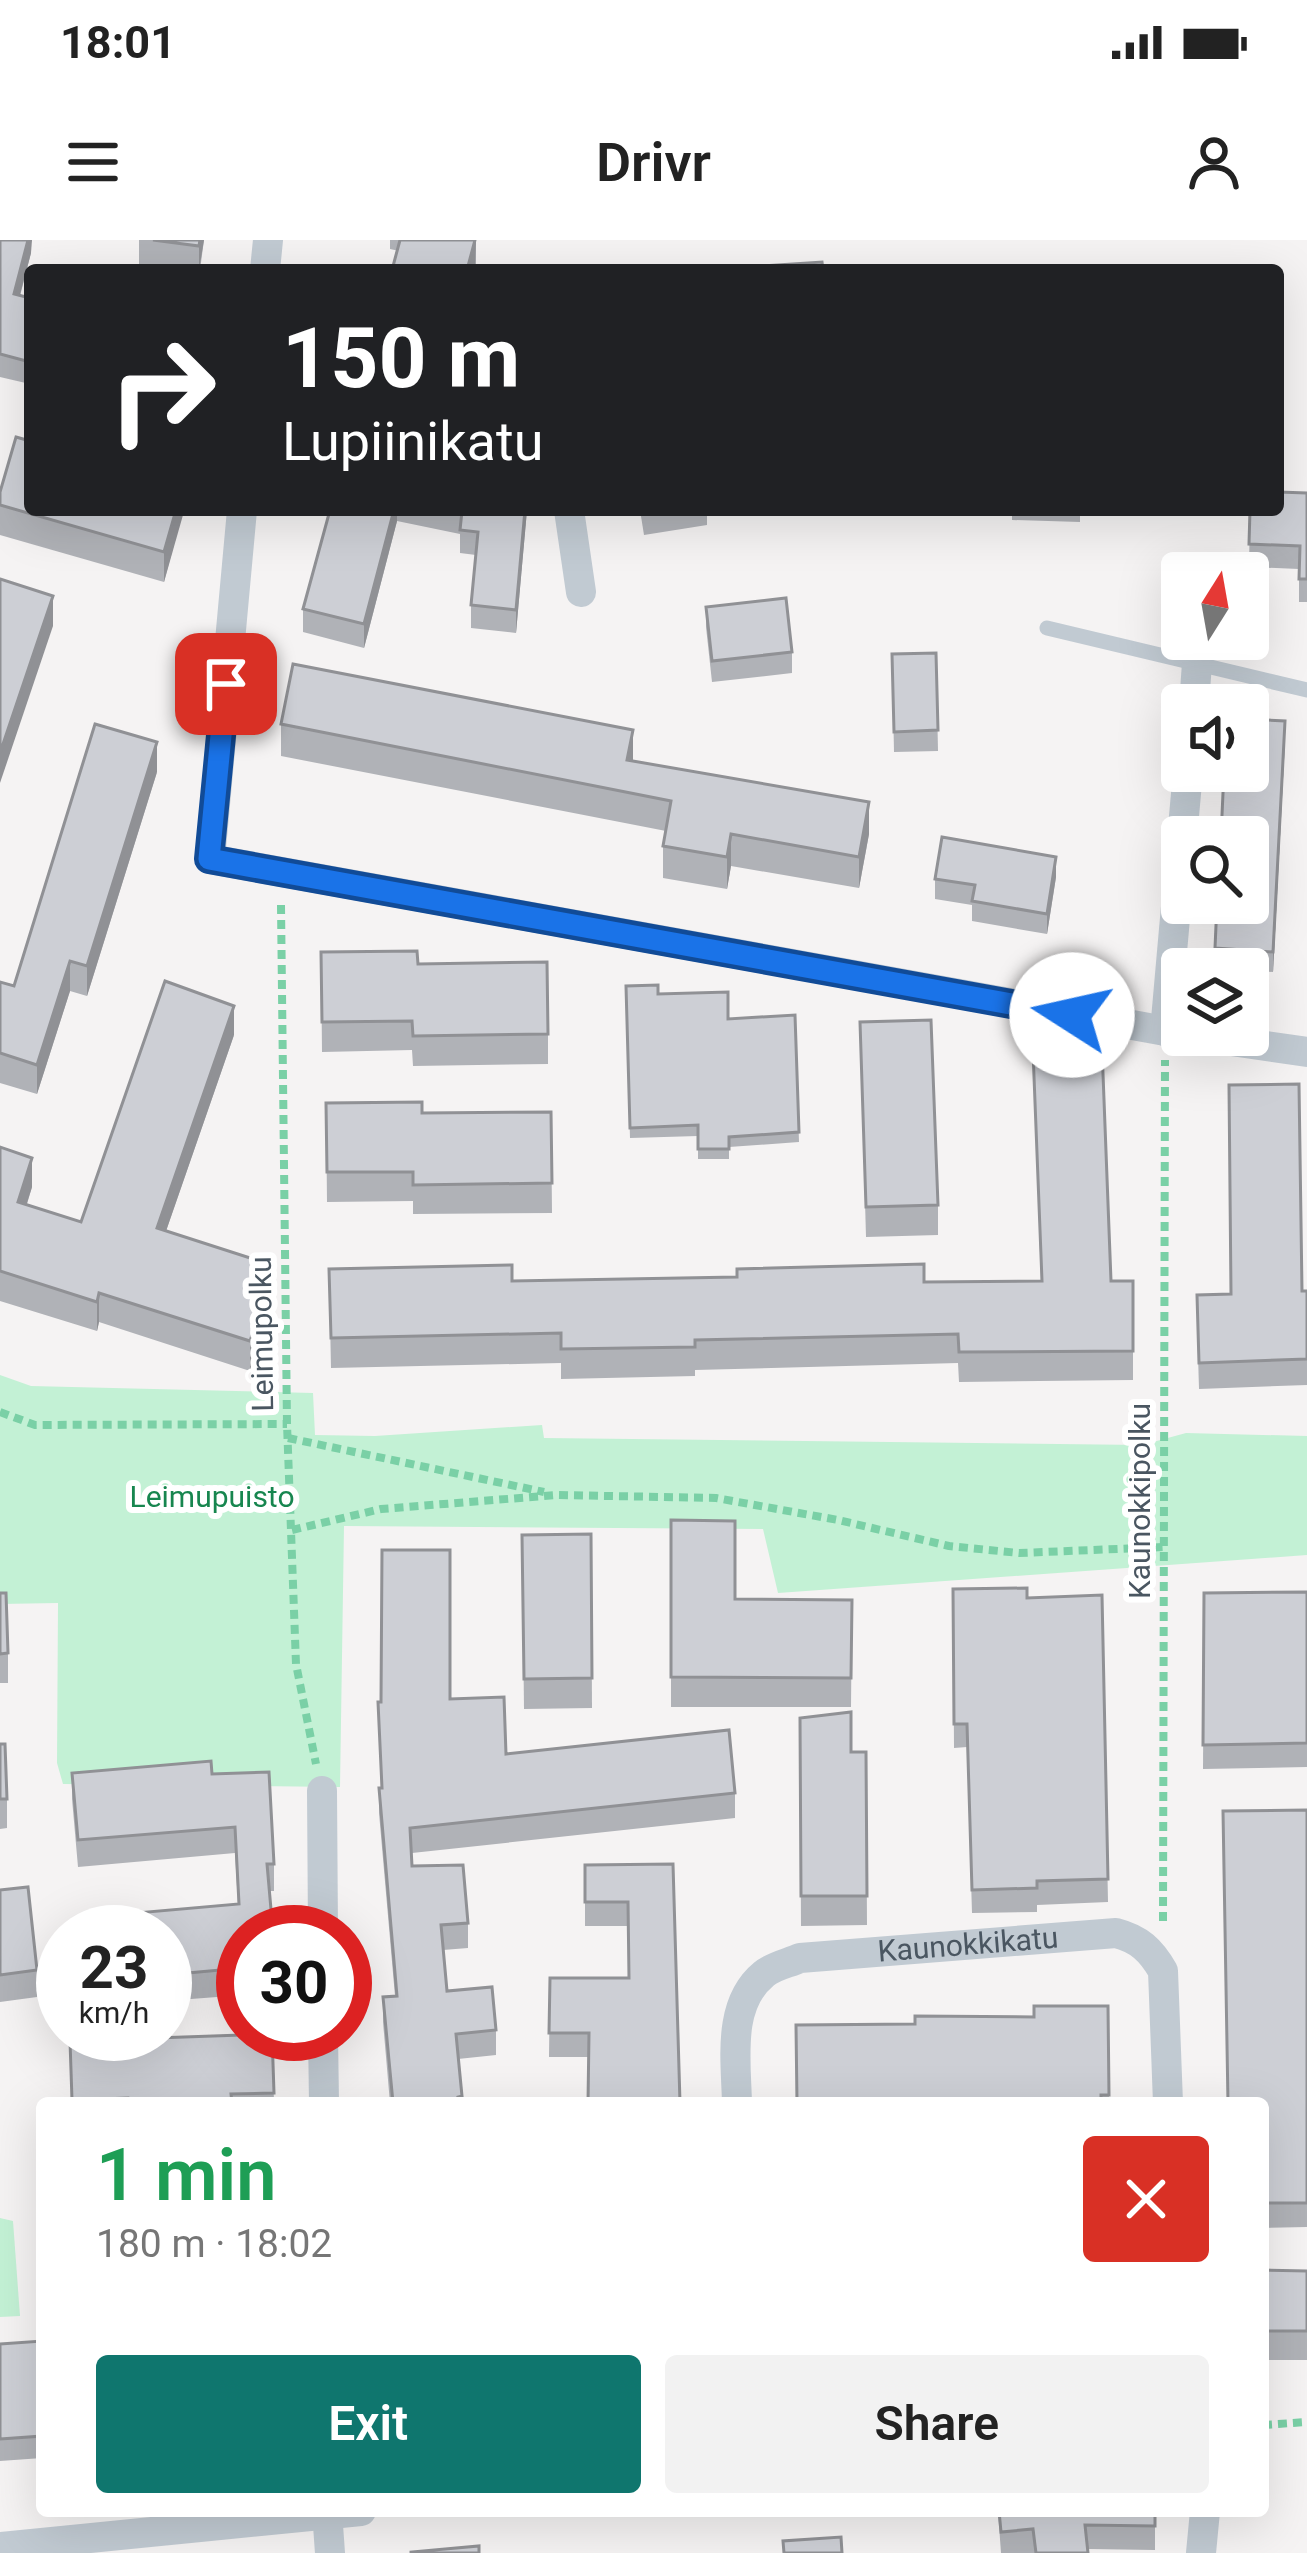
<!DOCTYPE html>
<meta charset="utf-8">
<style>
:root{--surface:#fff;--page:#f2f2f2;--text:#222;--muted:#767676;--accent:#0f766e}
body{margin:0;font-family:Roboto,sans-serif;background:var(--page);color:var(--text);height:100vh;display:flex;flex-direction:column;font-size:45px;white-space:nowrap}
*{box-sizing:border-box;margin:0}
p{font-size:39px;color:var(--muted)}
.icon{flex:none;width:66px;height:66px;fill:none;stroke:currentColor;stroke-width:2;stroke-linecap:round;stroke-linejoin:round}
.map{position:relative;flex:1;overflow:hidden}
.details{position:absolute;left:36px;top:1857px;width:1233px;height:420px;display:flex;flex-direction:column;background:var(--surface);border-radius:12px;box-shadow:0 12px 48px #0002}
.details>*{flex:none}
.hud{position:absolute;left:24px;top:24px;width:1260px;height:252px;border-radius:12px;box-shadow:0 12px 48px #0002;background:#202124;color:#fff;overflow:hidden}
.needle{width:78px;rotate:11deg}
.controls{position:absolute;left:1161px;top:312px;display:grid;gap:24px}
.controls a{display:grid;place-items:center;width:108px;height:108px;border-radius:12px;background:var(--surface);box-shadow:0 12px 48px #0002;font-size:60px}
.speed{position:absolute;left:36px;top:1665px;display:flex;gap:24px;font-size:60px;font-weight:700;text-align:center}
.speed>*{display:grid;place-content:center;width:156px;height:156px;border-radius:50%;background:var(--surface);box-shadow:0 12px 48px #0002;line-height:1}
.speed small{font-size:30px;font-weight:400}
.speed .limit{border:18px solid #d22;background:#fff;color:#111}
.pin{position:absolute;display:grid;place-items:center;width:102px;height:102px;color:#fff;margin:-51px;border-radius:24px;box-shadow:0 6px 18px #0006}
.me{position:absolute;width:132px;margin:-66px;rotate:280deg;stroke-linejoin:round;filter:drop-shadow(0 0 9px #0008)}
.turn{display:flex;align-items:center;gap:42px;height:252px;padding:0 60px;font-size:54px}
.turn .icon{width:156px;height:156px;stroke-width:2.5}
.turn b{display:block;font-size:84px;line-height:102px}
.round{display:grid;place-items:center;flex:none;width:126px;height:126px;border-radius:12px;background:var(--page)}
.headline{display:flex;align-items:center;justify-content:space-between;height:204px;padding:0 60px}
h1{font-size:72px;font-weight:600;line-height:90px;color:#1e9e55}
.primary-button{display:flex;gap:24px;margin-top:auto;padding:24px 60px}
.primary-button a{flex:1;height:138px;border-radius:12px;background:var(--accent);color:#fff;font-size:48px;font-weight:600;line-height:138px;text-align:center}
.primary-button a+a{background:var(--page);color:var(--text)}
.status{display:flex;justify-content:space-between;align-items:center;height:84px;padding:0 60px;background:var(--surface);direction:ltr}
.status svg{height:33px;fill:currentColor}
header{display:flex;justify-content:space-between;align-items:center;height:156px;padding:0 60px;background:var(--surface);font-size:54px;font-weight:600}
.map>svg:first-child{display:block}
</style>
<div class="status"><b>18:01</b><svg viewBox="0 0 49 12"><path d="M0 12V9h3v3zM5 12V6h3v6zM10 12V3h3v9zM15 12V0h3v12zM26 1h20v11H26zM47 4h2v5h-2z"/></svg></div>
<header><svg class="icon" aria-label="menu" viewBox="0 0 24 24"><path d="M4 6h16M4 12h16M4 18h16"/></svg>Drivr<svg class="icon" aria-label="person" viewBox="0 0 24 24"><circle cx="12" cy="8" r="4"/><path d="M4 21q1-7 8-7t8 7"/></svg></header>
<div class="map">
<svg width="1307" height="2313" viewBox="0 0 1307 2313">
<rect width="100%" height="100%" fill="#f5f3f3"/>
<!-- green -->
<g fill="#c3f1d5">
<path d="M 0,1135 L 31,1146 L 313,1153 L 315,1195 L 375,1196 L 542,1185 L 544,1198 L 1142,1205 L 1186,1193 L 1307,1196 L 1307,1315 L 778,1353 L 763,1289 L 344,1286 L 340,1547 L 63,1544 L 57,1523 L 58,1363 L 0,1364 Z"/>
<path d="M 0,1978 L 13,1981 L 20,2076 L 0,2077 Z"/>
</g>
<g fill="none" stroke-linecap="round" stroke-linejoin="round">
<!-- path -->
<g stroke="#7ad0a6" stroke-width="8" stroke-dasharray="9 6" stroke-linecap="butt">
<path d="M 281,665 L 287,1184 L 296,1424 L 316,1524"/>
<path d="M 0,1172 L 35,1185 L 287,1184"/>
<path d="M 288,1198 L 544,1252"/>
<path d="M 292,1290 L 381,1269 L 557,1255 L 716,1258 L 838,1280 L 949,1306 L 1019,1313 L 1164,1307"/>
<path d="M 1163,1681 L 1165,820"/>
<path d="M 1263,2185 L 1307,2182"/>
</g>
<!-- service -->
<path stroke="#c1cad2" stroke-width="15" d="M 1047,388 L 1307,450"/>
<!-- minor -->
<g stroke="#c1cad2" stroke-width="30">
<path d="M 265,30 L 268,0"/>
<path d="M 242,270 L 210,619 L 1182,794"/>
<path d="M 569,270 L 581,352"/>
<path d="M 1194,465 L 1197,423"/>
<path d="M 1165,791 L 1188,531"/>
<path d="M 1190,795 L 1307,812"/>
<path d="M 322,1551 L 323,1692"/>
<path d="M 323,1794 L 324,1863"/>
<path id="s1" d="M 737,1863 C 736,1820 727,1764 764,1734 C 773,1726 789,1723 800,1718 L 1116,1693 C 1139,1699 1151,1710 1163,1731 L 1168,1863"/>
<path d="M 327,2271 L 330,2313"/>
<path d="M 0,2307 L 361,2271"/>
<path d="M 1201,2313 L 1205,2271"/>
</g>
</g>
<!-- wall -->
<g fill="#b0b2b7">
<path d="M 0,0 L 31,13 L 20,56 L 30,58 L 30,144 L 0,137 Z"/>
<path d="M 139,0 L 204,0 L 200,30 L 156,30 L 139,28 Z"/>
<path d="M 390,0 L 476,0 L 476,27 L 390,9 Z"/>
<path d="M 0,252 L 183,270 L 164,342 L 0,295 Z"/>
<path d="M 1307,253 L 1307,362 L 1299,362 L 1299,329 L 1249,327 L 1250,270 Z"/>
<path d="M 330,270 L 527,270 L 516,393 L 471,388 L 471,365 L 476,315 L 460,313 L 460,294 L 397,281 L 364,408 L 303,392 L 303,369 Z"/>
<path d="M 640,270 L 707,270 L 707,285 L 644,295 Z"/>
<path d="M 1012,270 L 1080,270 L 1080,282 L 1012,280 Z"/>
<path d="M 706,367 L 792,412 L 792,433 L 712,442 L 706,387 Z"/>
<path d="M 936,413 L 938,511 L 894,512 L 892,414 Z"/>
<path d="M 281,484 L 633,521 L 869,594 L 859,648 L 731,626 L 727,649 L 663,638 L 663,606 L 666,591 L 281,516 Z"/>
<path d="M 1285,501 L 1273,732 L 1215,728 L 1215,708 Z"/>
<path d="M 157,532 L 87,756 L 70,751 L 37,854 L 0,843 L 0,742 L 14,746 Z"/>
<path d="M 1056,637 L 1047,694 L 972,681 L 972,665 L 935,659 L 935,639 Z"/>
<path d="M 321,712 L 418,724 L 548,794 L 548,824 L 413,826 L 412,810 L 322,812 Z"/>
<path d="M 626,746 L 658,754 L 728,779 L 795,775 L 799,902 L 729,907 L 729,919 L 698,919 L 698,896 L 630,898 Z"/>
<path d="M 860,782 L 938,965 L 938,995 L 866,997 Z"/>
<path d="M 234,795 L 166,991 L 275,1055 L 250,1131 L 99,1082 L 97,1091 L 0,1061 L 0,907 L 32,947 L 27,964 L 81,982 Z"/>
<path d="M 1033,811 L 1111,1041 L 1133,1041 L 1133,1140 L 959,1142 L 958,1123 L 695,1130 L 695,1136 L 561,1139 L 561,1123 L 331,1128 L 329,1029 L 512,1041 L 1041,1041 Z"/>
<path d="M 326,863 L 422,873 L 551,872 L 552,973 L 413,974 L 413,961 L 327,962 Z"/>
<path d="M 1302,1051 L 1307,1051 L 1307,1145 L 1199,1149 L 1197,1081 Z"/>
<path d="M 671,1280 L 735,1359 L 852,1360 L 851,1467 L 671,1467 Z"/>
<path d="M 591,1294 L 592,1468 L 524,1469 L 522,1295 Z"/>
<path d="M 953,1349 L 1027,1358 L 1102,1355 L 1108,1662 L 1037,1665 L 1037,1672 L 972,1673 L 967,1507 L 954,1508 Z"/>
<path d="M 1307,1352 L 1307,1527 L 1203,1529 L 1204,1353 Z"/>
<path d="M 0,1353 L 8,1413 L 8,1443 L 0,1443 Z"/>
<path d="M 450,1459 L 506,1514 L 735,1553 L 735,1578 L 412,1613 L 412,1626 L 468,1683 L 468,1708 L 443,1710 L 447,1751 L 496,1790 L 496,1815 L 458,1819 L 462,1863 L 390,1863 L 383,1782 L 383,1757 L 395,1756 L 379,1573 L 379,1548 L 381,1548 L 378,1462 Z"/>
<path d="M 800,1478 L 851,1512 L 866,1512 L 867,1685 L 801,1686 Z"/>
<path d="M 0,1504 L 7,1559 L 7,1588 L 0,1589 Z"/>
<path d="M 72,1533 L 212,1534 L 274,1624 L 274,1651 L 270,1651 L 243,1692 L 243,1755 L 165,1761 L 165,1692 L 113,1692 L 113,1675 L 238,1664 L 235,1613 L 78,1627 L 72,1559 Z"/>
<path d="M 1307,1570 L 1307,1987 L 1263,1988 L 1263,1863 Z"/>
<path d="M 673,1624 L 680,1863 L 589,1817 L 549,1817 L 550,1738 L 629,1738 L 628,1686 L 585,1686 L 585,1625 Z"/>
<path d="M 0,1650 L 37,1730 L 37,1757 L 0,1762 Z"/>
<path d="M 1108,1766 L 1109,1863 L 796,1863 L 915,1784 L 1034,1777 Z"/>
<path d="M 272,1794 L 274,1863 L 72,1863 L 70,1801 Z"/>
<path d="M 1263,2030 L 1307,2031 L 1307,2120 L 1263,2120 Z"/>
<path d="M 42,2101 L 42,2218 L 0,2221 L 0,2104 Z"/>
<path d="M 998,2271 L 1155,2271 L 1155,2310 L 1088,2309 L 1088,2313 L 1001,2313 Z"/>
</g>
<!-- shaded-wall -->
<g fill="#909195">
<path d="M 28,0 L 32,0 L 31,13 L 14,77 L 14,54 Z"/>
<path d="M 200,0 L 204,0 L 199,30 L 199,6 Z"/>
<path d="M 476,0 L 475,30 L 467,30 Z"/>
<path d="M 176,270 L 183,270 L 183,275 L 164,342 L 164,312 Z"/>
<path d="M 394,270 L 397,270 L 397,281 L 364,408 L 364,384 Z"/>
<path d="M 525,270 L 527,270 L 516,393 L 516,370 Z"/>
<path d="M 53,356 L 53,386 L 0,543 L 0,513 Z"/>
<path d="M 1285,481 L 1285,501 L 1273,732 L 1273,712 Z"/>
<path d="M 633,490 L 633,521 L 627,520 Z"/>
<path d="M 157,502 L 157,532 L 87,756 L 87,726 Z"/>
<path d="M 869,562 L 869,594 L 859,648 L 859,617 Z"/>
<path d="M 731,594 L 731,626 L 727,649 L 727,617 Z"/>
<path d="M 1056,617 L 1056,637 L 1047,694 L 1047,674 Z"/>
<path d="M 70,721 L 70,751 L 37,854 L 37,825 Z"/>
<path d="M 234,766 L 234,795 L 157,1017 L 157,988 Z"/>
<path d="M 32,918 L 32,947 L 18,991 L 18,962 Z"/>
<path d="M 275,1026 L 275,1055 L 250,1131 L 250,1101 Z"/>
<path d="M 99,1053 L 99,1082 L 97,1091 L 97,1062 Z"/>
</g>
<!-- building -->
<g fill="#cdcfd5" stroke="#909195" stroke-width="3">
<path d="M 0,0 L 28,0 L 14,54 L 30,58 L 30,122 L 0,114 Z"/>
<path d="M 153,0 L 200,0 L 199,6 Z"/>
<path d="M 400,0 L 475,0 L 467,30 L 392,30 Z"/>
<path d="M 822,22 L 823,30 L 704,30 Z"/>
<path d="M 16,197 L 30,201 L 30,270 L 176,270 L 164,312 L 0,265 L 0,252 Z"/>
<path d="M 1278,252 L 1307,253 L 1307,339 L 1299,339 L 1300,306 L 1249,304 L 1250,270 L 1278,270 Z"/>
<path d="M 330,270 L 394,270 L 364,384 L 303,369 Z"/>
<path d="M 459,270 L 525,270 L 516,370 L 471,365 L 478,292 L 460,290 L 462,271 Z"/>
<path d="M 0,339 L 53,356 L 0,513 Z"/>
<path d="M 786,358 L 792,412 L 712,421 L 706,367 Z"/>
<path d="M 936,413 L 938,490 L 894,492 L 892,414 Z"/>
<path d="M 293,424 L 633,490 L 627,520 L 869,562 L 859,617 L 731,594 L 727,617 L 663,606 L 671,561 L 281,484 Z"/>
<path d="M 1248,479 L 1285,481 L 1273,712 L 1215,708 L 1217,663 L 1248,663 L 1248,597 L 1221,597 L 1224,531 L 1248,531 Z"/>
<path d="M 95,484 L 157,502 L 87,726 L 70,721 L 37,825 L 0,813 L 0,742 L 14,746 Z"/>
<path d="M 942,597 L 1056,617 L 1047,674 L 972,661 L 975,645 L 935,639 Z"/>
<path d="M 417,711 L 418,724 L 547,722 L 548,794 L 413,796 L 412,781 L 322,782 L 321,712 Z"/>
<path d="M 165,741 L 234,766 L 157,988 L 275,1026 L 250,1101 L 99,1053 L 97,1062 L 0,1031 L 0,907 L 32,918 L 18,962 L 81,982 Z"/>
<path d="M 658,745 L 658,754 L 728,752 L 728,779 L 795,775 L 799,892 L 729,897 L 729,909 L 698,909 L 698,885 L 630,888 L 626,746 Z"/>
<path d="M 931,780 L 938,965 L 866,967 L 860,782 Z"/>
<path d="M 1102,808 L 1111,1041 L 1133,1041 L 1133,1111 L 959,1112 L 958,1094 L 695,1100 L 695,1107 L 561,1109 L 561,1093 L 331,1098 L 329,1029 L 512,1025 L 512,1041 L 737,1037 L 737,1029 L 924,1024 L 924,1042 L 1042,1041 L 1033,811 Z"/>
<path d="M 1299,844 L 1302,1051 L 1307,1051 L 1307,1119 L 1199,1123 L 1197,1055 L 1231,1054 L 1229,845 Z"/>
<path d="M 422,862 L 422,873 L 551,872 L 552,943 L 413,945 L 413,932 L 327,932 L 326,863 Z"/>
<path d="M 671,1280 L 735,1281 L 735,1359 L 852,1360 L 851,1438 L 671,1437 Z"/>
<path d="M 591,1294 L 592,1438 L 524,1439 L 522,1295 Z"/>
<path d="M 382,1310 L 450,1310 L 450,1459 L 504,1457 L 506,1514 L 729,1490 L 735,1553 L 410,1588 L 412,1626 L 463,1625 L 468,1683 L 441,1685 L 447,1751 L 492,1747 L 496,1790 L 456,1794 L 462,1856 L 458,1857 L 459,1863 L 393,1863 L 383,1757 L 397,1756 L 379,1548 L 382,1548 L 378,1462 L 381,1462 Z"/>
<path d="M 1027,1348 L 1027,1358 L 1102,1355 L 1108,1639 L 1037,1641 L 1037,1648 L 972,1650 L 967,1484 L 954,1484 L 953,1349 Z"/>
<path d="M 1307,1352 L 1307,1503 L 1203,1505 L 1204,1353 Z"/>
<path d="M 0,1353 L 6,1353 L 8,1413 L 0,1414 Z"/>
<path d="M 851,1472 L 851,1512 L 866,1512 L 867,1656 L 801,1656 L 800,1478 Z"/>
<path d="M 0,1504 L 5,1504 L 7,1559 L 0,1559 Z"/>
<path d="M 211,1521 L 212,1534 L 269,1532 L 274,1624 L 267,1624 L 273,1692 L 243,1692 L 243,1728 L 165,1735 L 165,1692 L 115,1692 L 113,1675 L 239,1664 L 235,1587 L 78,1600 L 72,1533 Z"/>
<path d="M 1307,1570 L 1307,1963 L 1263,1963 L 1263,1863 L 1228,1863 L 1223,1571 Z"/>
<path d="M 673,1624 L 680,1863 L 588,1863 L 589,1793 L 549,1793 L 550,1738 L 629,1738 L 628,1662 L 585,1662 L 585,1625 Z"/>
<path d="M 28,1647 L 37,1730 L 0,1735 L 0,1650 Z"/>
<path d="M 1034,1766 L 1108,1766 L 1109,1855 L 1101,1855 L 1101,1863 L 797,1863 L 796,1785 L 915,1784 L 915,1776 L 1034,1777 Z"/>
<path d="M 272,1794 L 274,1853 L 231,1854 L 232,1863 L 129,1863 L 128,1858 L 72,1860 L 70,1801 Z"/>
<path d="M 1263,2030 L 1307,2031 L 1307,2091 L 1263,2091 Z"/>
<path d="M 42,2101 L 42,2196 L 0,2199 L 0,2104 Z"/>
<path d="M 999,2271 L 1155,2271 L 1155,2286 L 1085,2285 L 1088,2313 L 1036,2313 L 1033,2289 L 1001,2292 Z"/>
<path d="M 841,2297 L 842,2313 L 784,2313 L 783,2301 Z"/>
<path d="M 479,2306 L 479,2313 L 411,2313 L 411,2312 Z"/>
</g>
<g fill="none" stroke-linecap="round" stroke-linejoin="round">
<defs>
<path id="route" d="M 226,444 L 209,619 L 1072,775"/>
</defs>
<!-- route casing -->
<use href="#route" stroke="#114b97" stroke-width="30"/>
<!-- route -->
<use href="#route" stroke="#1a73e8" stroke-width="21"/>
</g>
<g text-anchor="middle" stroke-width="12" stroke-linejoin="round" paint-order="stroke">
<!-- street labels -->
<g font-size="30" fill="#4a5661" stroke="#fff">
<text transform="translate(262 1094) rotate(-91)" y="10">Leimupolku</text>
<text transform="translate(1140 1261) rotate(-90)" y="10">Kaunokkipolku</text>
<text dy="10" stroke="none"><textPath href="#s1" startOffset="345">Kaunokkikatu</textPath></text>
</g>
<!-- park labels -->
<g font-size="30" fill="#17864f" stroke="#fff">
<text x="212" y="1267">Leimupuisto</text>
</g>
</g>
</svg>
<div class="controls">
<a><svg class="needle" viewBox="-14 -14 28 28"><path d="M0-13l5 13h-10z" fill="#e53935"/><path d="M0 13l5-13h-10z" fill="#767676"/></svg></a>
<a><svg class="icon" aria-label="sound" viewBox="0 0 24 24"><path d="M4 9h4l5-4v14l-5-4H4zM17 9q2 3 0 6"/></svg></a>
<a><svg class="icon" aria-label="search" viewBox="0 0 24 24"><circle cx="10" cy="10" r="6"/><path d="M15 15l6 6"/></svg></a>
<a><svg class="icon" aria-label="layers" viewBox="0 0 24 24"><path d="M12 4l9 5-9 5-9-5zM3 14l9 5 9-5"/></svg></a>
</div>
<div class="speed"><div>23<small>km/h</small></div><div class="limit">30</div></div>
<div class="pin" style="left:226px;top:444px;background:#d93025"><svg class="icon" aria-label="arrive" viewBox="0 0 24 24"><path d="M6 21V4h12l-3 4 3 4H6"/></svg></div>
<svg class="me" style="left:1072px;top:775px" viewBox="-20 -20 40 40"><circle r="19" fill="#fff"/><path d="M0-13L10 11 0 6-10 11z" fill="#1a73e8"/></svg>
<div class="hud">
<div class="turn"><svg class="icon" aria-label="right" viewBox="0 0 24 24"><path d="M7 20v-9h11M14 6l5 5-5 5"/></svg><div><b>150 m</b>Lupiinikatu</div></div>
</div>
<section class="details">
<div class="headline"><div><h1>1 min</h1><p>180 m · 18:02</p></div><a class="round" style="background:#d93025;color:#fff"><svg class="icon" aria-label="close" viewBox="0 0 24 24"><path d="M6 6l12 12M18 6L6 18"/></svg></a></div>
<div class="primary-button"><a>Exit</a><a>Share</a></div>
</section>
</div>
